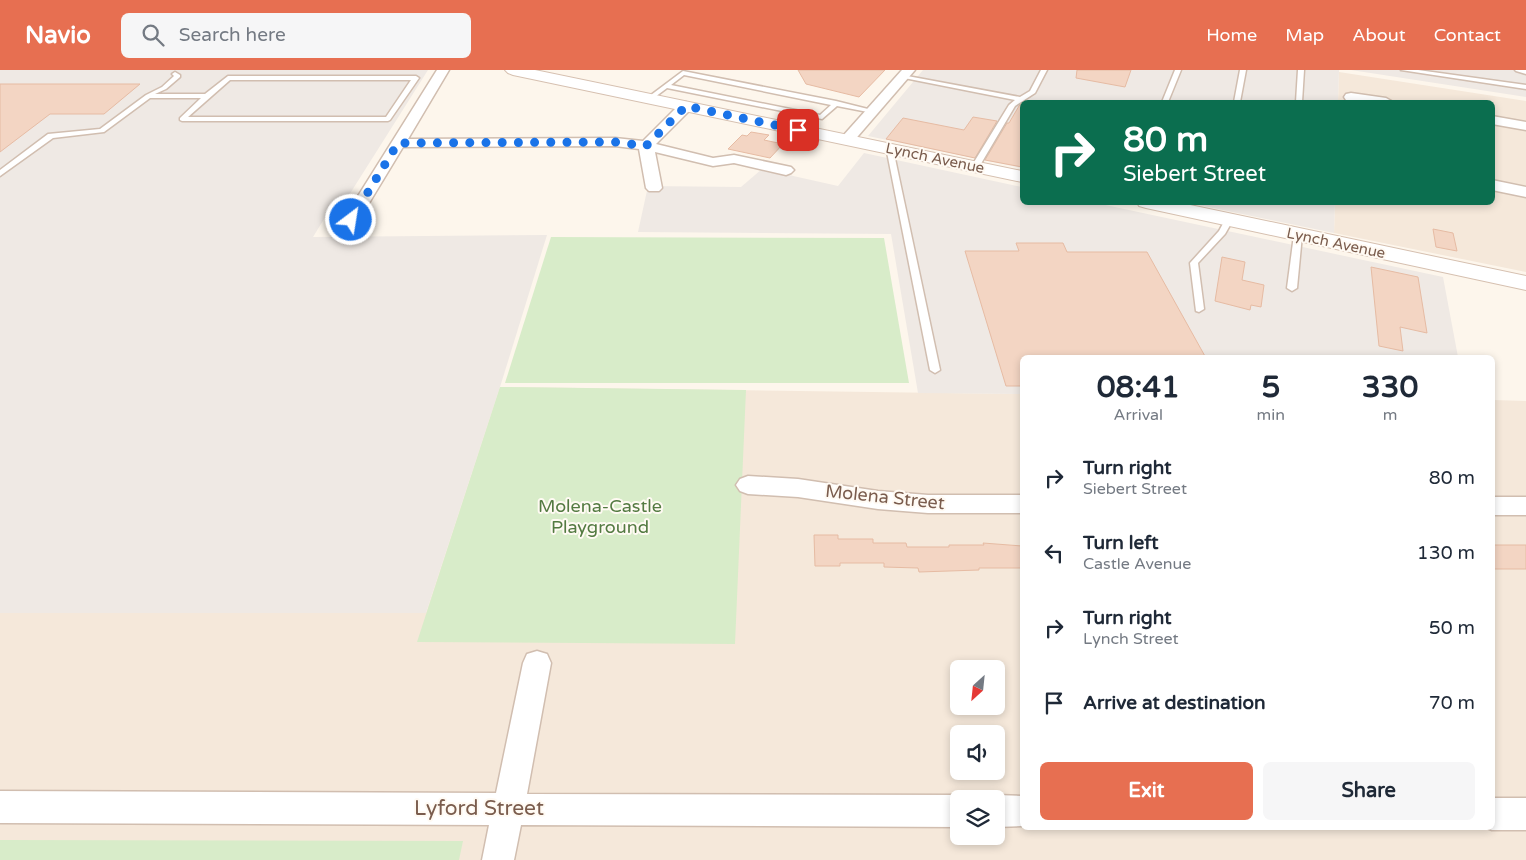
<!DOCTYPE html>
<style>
:root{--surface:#fff;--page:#f6f6f7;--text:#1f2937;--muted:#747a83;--accent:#e76f51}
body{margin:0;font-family:"Varela Round",sans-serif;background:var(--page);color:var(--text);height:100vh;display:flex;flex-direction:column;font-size:19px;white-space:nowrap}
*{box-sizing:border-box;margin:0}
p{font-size:16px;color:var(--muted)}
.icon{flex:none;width:28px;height:28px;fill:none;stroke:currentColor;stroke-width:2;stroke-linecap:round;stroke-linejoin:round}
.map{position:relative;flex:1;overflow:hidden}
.panel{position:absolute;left:1020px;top:285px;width:475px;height:475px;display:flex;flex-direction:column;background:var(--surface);border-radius:8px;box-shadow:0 2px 8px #0003}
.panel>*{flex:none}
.top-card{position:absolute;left:1020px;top:30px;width:475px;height:105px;border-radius:8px;box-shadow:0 2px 8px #0003;background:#0b6e4f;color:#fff;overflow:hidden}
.needle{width:32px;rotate:207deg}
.buttons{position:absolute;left:950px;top:590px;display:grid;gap:10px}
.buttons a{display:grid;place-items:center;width:55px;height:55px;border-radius:8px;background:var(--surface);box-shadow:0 2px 8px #0003;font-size:25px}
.pin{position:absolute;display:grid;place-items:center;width:42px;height:42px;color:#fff;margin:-21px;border-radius:10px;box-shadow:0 2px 8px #0006}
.me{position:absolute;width:55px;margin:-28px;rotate:31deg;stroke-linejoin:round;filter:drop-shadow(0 0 4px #0008)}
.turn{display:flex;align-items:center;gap:18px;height:105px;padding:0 20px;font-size:22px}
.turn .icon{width:65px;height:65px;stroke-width:2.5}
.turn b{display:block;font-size:35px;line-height:42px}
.eta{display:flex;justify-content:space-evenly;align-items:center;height:85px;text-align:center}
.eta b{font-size:30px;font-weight:800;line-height:35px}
.action{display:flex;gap:10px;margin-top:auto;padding:10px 20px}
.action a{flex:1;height:58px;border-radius:8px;background:var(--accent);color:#fff;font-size:20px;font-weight:800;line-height:58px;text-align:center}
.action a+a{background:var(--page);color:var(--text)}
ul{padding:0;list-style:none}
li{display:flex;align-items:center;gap:15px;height:75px;padding:0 20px}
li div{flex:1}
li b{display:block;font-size:19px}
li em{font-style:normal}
header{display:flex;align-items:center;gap:30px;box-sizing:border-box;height:70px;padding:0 25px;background:var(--accent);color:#fff}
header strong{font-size:24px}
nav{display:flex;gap:28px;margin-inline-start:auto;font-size:18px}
.search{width:350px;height:45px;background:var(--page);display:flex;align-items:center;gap:12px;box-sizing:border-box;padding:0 18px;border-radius:8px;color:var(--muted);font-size:19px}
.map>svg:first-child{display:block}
</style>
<header>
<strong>Navio</strong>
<div class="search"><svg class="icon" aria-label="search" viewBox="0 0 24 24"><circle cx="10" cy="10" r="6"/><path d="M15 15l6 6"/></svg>Search here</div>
<nav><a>Home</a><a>Map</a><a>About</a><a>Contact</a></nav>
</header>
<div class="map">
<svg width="1526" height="790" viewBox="0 0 1526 790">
<rect width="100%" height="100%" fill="#fdf6ec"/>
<!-- residential -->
<g fill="#f5e8da" fill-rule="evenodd">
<path d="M 1339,2 L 1526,31 L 1526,202 L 1334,163 L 1335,133 L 1492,132 L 1492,32 L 1338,32 Z"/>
<path d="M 500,317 L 1022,324 L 1022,758 L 1492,758 L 1493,330 L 1526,331 L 1526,790 L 0,790 L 0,543 L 426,543 ZM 959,599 L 996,599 L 996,636 L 959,636 ZM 959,664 L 996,664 L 996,701 L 959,701 ZM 959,729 L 996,729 L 996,766 L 959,766 Z"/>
</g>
<!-- industrial -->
<g fill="#efe9e4">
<path d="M 0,0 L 428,0 L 339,141 L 329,141 L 313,167 L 547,165 L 500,317 L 426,543 L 0,543 Z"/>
<path d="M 923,0 L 1339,0 L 1338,32 L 1022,32 L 1022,98 L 868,66 Z"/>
<path d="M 1351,0 L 1526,0 L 1526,27 Z"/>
<path d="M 864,83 L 1022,117 L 1022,132 L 1096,133 L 1443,207 L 1458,287 L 1022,288 L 1022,324 L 918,323 L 891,164 L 638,162 L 648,116 L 741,117 L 762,99 L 838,116 Z"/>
<path d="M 1189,133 L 1335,133 L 1334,163 Z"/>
</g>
<!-- green -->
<g fill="#d8ecc9">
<path d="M 551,167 L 884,168 L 909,313 L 505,313 Z"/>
<path d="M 500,317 L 746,320 L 735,574 L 417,572 Z"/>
<path d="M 0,770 L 463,771 L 459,790 L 0,790 Z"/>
</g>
<!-- building -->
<g fill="#f3d5c3" stroke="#e6bba3">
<path d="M 798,0 L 885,0 L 859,27 L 806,14 Z"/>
<path d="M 1077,0 L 1131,0 L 1125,17 L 1076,8 Z"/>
<path d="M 0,14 L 140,14 L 104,44 L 50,44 L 0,82 Z"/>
<path d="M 1022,33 L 1022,97 L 985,90 L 1007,53 L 1009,53 L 1019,36 Z"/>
<path d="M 973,47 L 997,51 L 975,88 L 886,69 L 903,48 L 964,60 Z"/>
<path d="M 751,62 L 769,65 L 764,70 L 783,74 L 770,88 L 728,79 L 742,65 L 747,66 Z"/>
<path d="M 1433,159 L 1453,163 L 1457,181 L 1436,177 Z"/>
<path d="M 1016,173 L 1063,173 L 1067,182 L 1147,182 L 1206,288 L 1022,288 L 1022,316 L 1006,316 L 965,181 L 1019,181 Z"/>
<path d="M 1222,187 L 1245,192 L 1242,210 L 1264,215 L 1261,237 L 1251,235 L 1250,240 L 1215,231 Z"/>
<path d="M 1371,197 L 1418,207 L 1427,263 L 1400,257 L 1403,281 L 1379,276 Z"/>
<path d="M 814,465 L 838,465 L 838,469 L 873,469 L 873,473 L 906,473 L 907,477 L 949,477 L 949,475 L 984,475 L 983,473 L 1022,476 L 1022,498 L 979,498 L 979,500 L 919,502 L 918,498 L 884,497 L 884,493 L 840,493 L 840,496 L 815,496 Z"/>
<rect x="1492" y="475" width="34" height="24"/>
</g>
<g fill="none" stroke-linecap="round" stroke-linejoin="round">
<defs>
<g id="lane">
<path d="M 1041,0 L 1047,0 L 1035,23 L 1015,36 L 979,97 L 975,99 L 971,97 L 1009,35 L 1015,30 L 899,7 L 902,5 L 1020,27 L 1030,21 Z"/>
<path d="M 1175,0 L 1181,0 L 1168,32 L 1162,32 Z"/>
<path d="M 1240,0 L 1246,0 L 1240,32 L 1234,32 Z"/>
<path d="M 1298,0 L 1304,0 L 1302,32 L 1296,32 Z"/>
<path d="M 1401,0 L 1418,0 L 1526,15 L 1526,19 Z"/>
<path d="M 1515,0 L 1526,0 L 1526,4 L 1516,1 Z"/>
<path d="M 683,1 L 836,31 L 876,41 L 873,43 L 837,36 L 822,49 L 667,18 L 651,30 L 647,30 L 647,28 ZM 684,5 L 831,35 L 820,45 L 671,15 Z"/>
<path d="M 175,2 L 180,5 L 180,7 L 166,19 L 155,24 L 205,24 L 228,6 L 416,6 L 419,8 L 390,50 L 388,51 L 182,51 L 180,50 L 180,48 L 201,28 L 150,28 L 104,62 L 53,68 L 0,106 L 0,100 L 48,64 L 100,59 L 146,25 L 162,17 L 174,6 L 172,4 ZM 230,10 L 411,10 L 386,47 L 188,47 Z"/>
<path d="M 886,77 L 893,79 L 940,300 L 935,303 L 930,300 Z"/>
<path d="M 1226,148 L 1233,150 L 1225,164 L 1198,193 L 1204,239 L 1199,242 L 1196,241 L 1190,193 L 1219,161 Z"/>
<path d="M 1298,162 L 1302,165 L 1297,218 L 1292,221 L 1287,218 L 1294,165 Z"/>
</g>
<g id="street">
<path d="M 437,0 L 449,0 L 408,69 L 615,68 L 643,71 L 681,33 L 686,32 L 693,36 L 691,39 L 656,74 L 713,88 L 734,85 L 791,97 L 794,100 L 791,103 L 786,105 L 734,93 L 713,96 L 655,82 L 662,118 L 659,121 L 649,121 L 646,118 L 639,79 L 615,76 L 403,77 L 357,153 L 345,153 L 343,150 Z"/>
<path d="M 902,0 L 915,0 L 852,73 L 842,73 L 840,70 L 842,67 Z"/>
<path d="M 1351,23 L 1386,28 L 1393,32 L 1362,32 L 1346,30 L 1344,27 L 1346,24 Z"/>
<path d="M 1492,46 L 1526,52 L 1526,60 L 1492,54 Z"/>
<path d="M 1492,110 L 1526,117 L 1526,127 L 1492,120 Z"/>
<path d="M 748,406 L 798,409 L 878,421 L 928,425 L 1022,425 L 1022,443 L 928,443 L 878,439 L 798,427 L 748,424 L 740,421 L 736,415 L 740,409 Z"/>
<rect x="1492" y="427" width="34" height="18"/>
<path d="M 537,581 L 547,584 L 551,593 L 527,724 L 959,725 L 967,729 L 959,729 L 959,757 L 521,755 L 514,790 L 482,790 L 489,755 L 0,753 L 0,721 L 496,723 L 523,593 L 527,584 Z"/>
<path d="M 996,725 L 1022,726 L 1022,756 L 996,757 L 996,729 L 988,729 Z"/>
<path d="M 1492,728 L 1526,728 L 1526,760 L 1492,760 L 1487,758 L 1492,758 Z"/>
</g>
<g id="secondary">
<path d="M 505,0 L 535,0 L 1022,101 L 1022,112 L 513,5 L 508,3 Z"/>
<path d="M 1137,132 L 1176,132 L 1526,206 L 1526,220 L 1146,138 L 1139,136 Z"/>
</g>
</defs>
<!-- lane casing -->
<use href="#lane" stroke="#d1beb0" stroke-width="3"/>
<!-- street casing -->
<use href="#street" stroke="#d1beb0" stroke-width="3"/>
<!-- secondary casing -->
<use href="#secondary" stroke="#d6c0b0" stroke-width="2"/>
<!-- lane -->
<use href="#lane" fill="#fff" fill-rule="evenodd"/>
<!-- street -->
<use href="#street" fill="#fff" fill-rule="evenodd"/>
<!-- secondary -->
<use href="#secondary" fill="#fff" fill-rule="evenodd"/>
</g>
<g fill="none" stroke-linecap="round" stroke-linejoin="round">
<!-- route -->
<path stroke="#1a73e8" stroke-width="9" stroke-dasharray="0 16.2" d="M 351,150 L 398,73 L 615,72 L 646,76 L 686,36 L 798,60"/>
</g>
<g text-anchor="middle" stroke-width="4" stroke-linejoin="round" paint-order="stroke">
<!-- far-street labels -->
<g font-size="15" fill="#7a5c4d" stroke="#fffaf3">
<text transform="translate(935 88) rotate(12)" y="5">Lynch Avenue</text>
<text transform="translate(1336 173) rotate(12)" y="5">Lynch Avenue</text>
</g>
<!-- street labels -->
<g font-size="18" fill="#7a5c4d" stroke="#fffaf3">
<text transform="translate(885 427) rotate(6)" y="6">Molena Street</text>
</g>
<!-- park labels -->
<g font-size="18" fill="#537a41" stroke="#fffaf3">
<text x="600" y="442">Molena-Castle<tspan x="600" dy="21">Playground</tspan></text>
</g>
<!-- near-street labels -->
<g font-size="21" fill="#7a5c4d" stroke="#fffaf3">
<text x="479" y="745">Lyford Street</text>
</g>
</g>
</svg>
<div class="buttons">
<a><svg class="needle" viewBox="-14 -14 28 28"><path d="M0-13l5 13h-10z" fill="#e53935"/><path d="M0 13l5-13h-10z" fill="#747a83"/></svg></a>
<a><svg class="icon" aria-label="sound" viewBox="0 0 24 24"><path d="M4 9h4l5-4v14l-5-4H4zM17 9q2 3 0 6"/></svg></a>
<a><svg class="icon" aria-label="layers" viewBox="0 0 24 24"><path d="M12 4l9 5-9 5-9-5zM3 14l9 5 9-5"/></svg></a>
</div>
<div class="pin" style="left:798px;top:60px;background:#d93025"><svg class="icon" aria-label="arrive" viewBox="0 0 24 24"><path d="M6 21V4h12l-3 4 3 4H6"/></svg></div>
<svg class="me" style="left:351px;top:150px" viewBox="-20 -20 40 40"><circle r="17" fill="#1a73e8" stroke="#fff" stroke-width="3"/><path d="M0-11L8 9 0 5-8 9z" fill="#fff"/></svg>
<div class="top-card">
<div class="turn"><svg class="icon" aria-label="right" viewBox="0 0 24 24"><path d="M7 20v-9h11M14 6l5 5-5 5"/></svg><div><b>80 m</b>Siebert Street</div></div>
</div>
<section class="panel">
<div class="eta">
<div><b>08:41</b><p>Arrival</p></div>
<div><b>5</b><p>min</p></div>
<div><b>330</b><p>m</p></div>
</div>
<ul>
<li><svg class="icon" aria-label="right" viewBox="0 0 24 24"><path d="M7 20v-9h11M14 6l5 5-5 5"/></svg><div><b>Turn right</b><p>Siebert Street</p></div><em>80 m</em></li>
<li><svg class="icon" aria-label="left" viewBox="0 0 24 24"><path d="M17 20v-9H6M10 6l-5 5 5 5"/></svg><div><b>Turn left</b><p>Castle Avenue</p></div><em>130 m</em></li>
<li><svg class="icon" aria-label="right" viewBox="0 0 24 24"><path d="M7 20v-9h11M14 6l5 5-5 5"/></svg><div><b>Turn right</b><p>Lynch Street</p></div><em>50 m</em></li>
<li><svg class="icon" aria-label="arrive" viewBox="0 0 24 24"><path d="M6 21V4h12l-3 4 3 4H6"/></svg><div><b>Arrive at destination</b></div><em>70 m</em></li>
</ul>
<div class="action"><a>Exit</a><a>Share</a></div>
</section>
</div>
